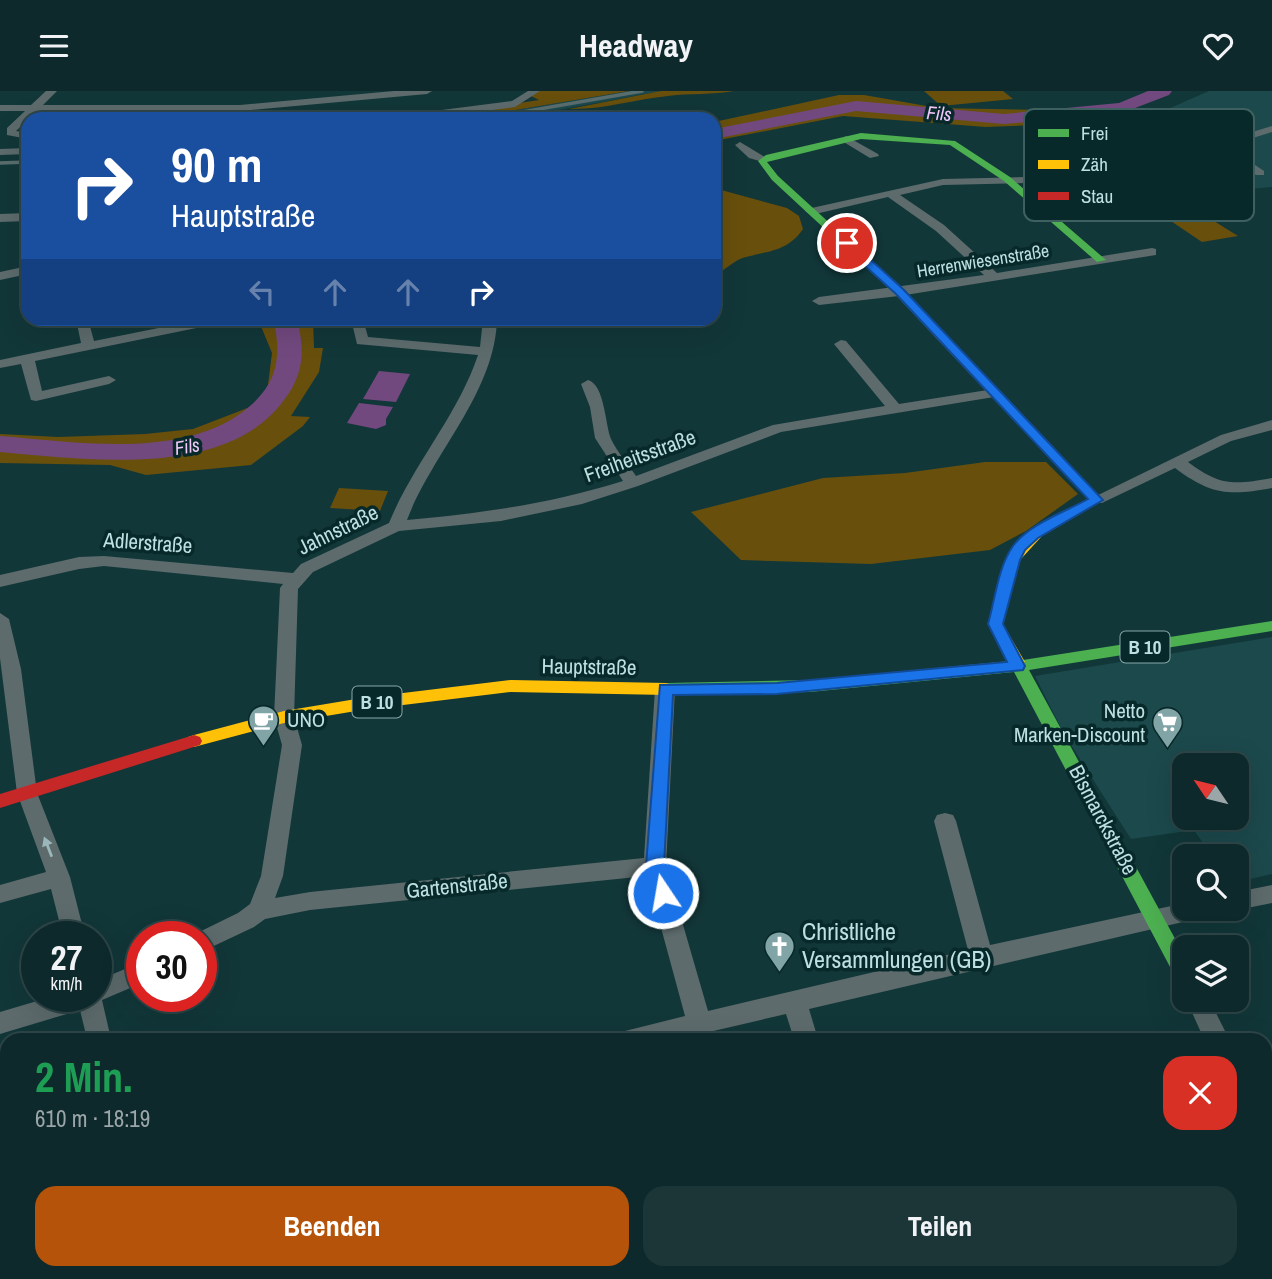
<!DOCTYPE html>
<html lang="de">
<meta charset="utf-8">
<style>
:root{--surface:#0e292b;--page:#1c3537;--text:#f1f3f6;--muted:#9ba6a9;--line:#2e4547;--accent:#b45309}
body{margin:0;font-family:"Archivo Narrow",sans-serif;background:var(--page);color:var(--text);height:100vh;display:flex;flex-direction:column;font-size:26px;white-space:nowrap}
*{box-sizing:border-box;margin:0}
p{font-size:23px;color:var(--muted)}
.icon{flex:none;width:38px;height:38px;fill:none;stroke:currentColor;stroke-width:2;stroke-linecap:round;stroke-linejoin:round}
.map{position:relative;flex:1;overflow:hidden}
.sheet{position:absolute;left:0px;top:942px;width:1272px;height:247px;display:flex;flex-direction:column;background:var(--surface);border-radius:21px 21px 0 0;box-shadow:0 7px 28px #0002,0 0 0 2px var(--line)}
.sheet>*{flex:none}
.guide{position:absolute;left:21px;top:21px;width:700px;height:214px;border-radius:21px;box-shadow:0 7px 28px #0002,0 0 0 2px var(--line);background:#1a4fa0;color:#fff;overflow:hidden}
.needle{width:46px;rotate:305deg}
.buttons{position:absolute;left:1172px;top:662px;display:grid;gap:14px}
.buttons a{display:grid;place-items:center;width:77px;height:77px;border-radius:14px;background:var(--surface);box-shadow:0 7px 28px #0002,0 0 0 2px var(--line);font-size:35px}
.speed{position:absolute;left:21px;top:830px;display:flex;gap:14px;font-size:35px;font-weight:700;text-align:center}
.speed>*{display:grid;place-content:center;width:91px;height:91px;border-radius:50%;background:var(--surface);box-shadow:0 7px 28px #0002,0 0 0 2px var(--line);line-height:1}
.speed small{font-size:18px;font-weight:400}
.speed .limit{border:10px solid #d22;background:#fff;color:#111}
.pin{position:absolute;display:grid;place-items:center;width:60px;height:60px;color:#fff;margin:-30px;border:4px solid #fff;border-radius:50%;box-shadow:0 2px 7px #0007}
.me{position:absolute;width:77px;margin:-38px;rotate:348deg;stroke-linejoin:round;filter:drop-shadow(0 0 5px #0008)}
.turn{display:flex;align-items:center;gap:24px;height:147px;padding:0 35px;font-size:32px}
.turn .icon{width:91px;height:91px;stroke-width:2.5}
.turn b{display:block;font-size:49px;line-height:60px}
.lanes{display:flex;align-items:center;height:66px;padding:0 35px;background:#0003;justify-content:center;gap:35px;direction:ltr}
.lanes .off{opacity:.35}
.round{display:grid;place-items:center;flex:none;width:74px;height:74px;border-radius:21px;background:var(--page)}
.overview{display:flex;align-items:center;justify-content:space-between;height:119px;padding:0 35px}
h1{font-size:42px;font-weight:700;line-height:52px;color:#1e9e55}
.button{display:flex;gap:14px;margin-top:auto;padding:14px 35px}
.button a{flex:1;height:80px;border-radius:21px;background:var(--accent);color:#fff;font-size:28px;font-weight:700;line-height:80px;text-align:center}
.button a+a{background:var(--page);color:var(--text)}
header{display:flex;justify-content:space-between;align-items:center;height:91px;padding:0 35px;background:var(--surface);font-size:32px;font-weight:700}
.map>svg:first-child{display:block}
</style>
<header><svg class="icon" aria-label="menu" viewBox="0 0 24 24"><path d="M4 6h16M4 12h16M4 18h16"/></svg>Headway<svg class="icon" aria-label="heart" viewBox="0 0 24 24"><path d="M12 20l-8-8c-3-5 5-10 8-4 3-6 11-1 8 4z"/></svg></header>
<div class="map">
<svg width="1272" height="1188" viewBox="0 0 1272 1188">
<rect width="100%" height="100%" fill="#123739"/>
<!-- built -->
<g fill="#1c494c" fill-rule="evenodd">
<path d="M 629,0 L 661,0 L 510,28 L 462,28 Z"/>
<path d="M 1209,0 L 1272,0 L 1272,96 L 1239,99 L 1116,30 L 1168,18 Z"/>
<path d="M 1272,546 L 1272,783 L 1237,791 L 1237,765 L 1212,765 L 1194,739 L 1131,748 L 1064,643 L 1035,585 ZM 1185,674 L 1237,674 L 1237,726 L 1185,726 Z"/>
</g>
<!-- green -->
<g fill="#684f0c">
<path d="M 539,0 L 629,0 L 462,28 L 416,28 L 539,9 L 531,5 Z"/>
<path d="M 661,0 L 734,0 C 712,4 690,2 668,5 C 635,8 603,19 569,18 Z"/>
<path d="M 924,0 L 1003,0 L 1013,8 L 941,15 Z"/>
<path d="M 839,4 L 864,4 L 938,17 L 1041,19 L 1056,33 L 1115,30 L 1192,72 L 1133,79 L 1056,33 L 986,36 L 843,25 L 714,50 L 714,31 Z"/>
<path d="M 1135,81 L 1238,145 L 1202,151 L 1104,85 Z"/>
<path d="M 714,97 L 787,117 L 799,125 L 803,138 C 788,160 769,160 746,166 C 737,168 729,175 722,180 L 714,178 Z"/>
<path d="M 258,228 L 313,228 L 314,257 L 323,257 L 319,281 L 291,325 L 310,326 L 303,335 L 251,374 L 146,384 L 110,374 L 0,372 L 0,343 L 58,346 L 145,343 L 193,338 L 266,310 L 272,262 Z"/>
<path d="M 985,371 L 1046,371 L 1078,403 L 1026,440 L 990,459 L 871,473 L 741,469 L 691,421 L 823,387 L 905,382 Z"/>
<path d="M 339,397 L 388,400 L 380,420 L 330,417 Z"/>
</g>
<!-- water -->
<g fill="#72497f">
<path d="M 379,280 L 410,283 L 396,311 L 363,308 Z"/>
<path d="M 359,312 L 393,316 L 386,328 L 386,334 L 376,338 L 347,332 Z"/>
</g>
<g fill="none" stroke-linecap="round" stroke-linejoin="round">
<!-- river -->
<g fill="#72497f" fill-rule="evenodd">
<path d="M 1148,0 L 1172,0 L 1169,4 L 1122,22 L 1004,33 L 856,20 L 714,48 L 714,38 L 856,10 L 1004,23 L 1119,12 Z"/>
<path d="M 273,228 L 297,228 C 305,259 304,283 284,309 C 226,389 85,368 0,361 L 0,345 C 77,351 187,370 250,315 C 278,291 282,263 273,228 Z"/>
</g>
<!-- street -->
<g fill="#5d6b6c" fill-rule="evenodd">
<path d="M 46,0 L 57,0 L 43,14 L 240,14 L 394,0 L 432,0 L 427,3 L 240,20 L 37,20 L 16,40 L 28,42 L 28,48 L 7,44 L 7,37 L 25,20 L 0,20 L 0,14 L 31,14 Z"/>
<path d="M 528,0 L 540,0 L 515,16 L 420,28 L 390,28 L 395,25 L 512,10 Z"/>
<path d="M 1272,35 L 1272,41 L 1237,52 L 1231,58 L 1264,80 L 1264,84 L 1256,84 L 1220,59 L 1229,48 Z"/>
<path d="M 846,45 L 878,63 L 879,65 L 870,67 L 842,50 L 841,48 Z"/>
<path d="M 740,51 L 768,68 L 763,71 L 749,67 L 735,54 Z"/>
<path d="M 28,57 L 28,63 L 0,64 L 0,58 Z"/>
<path d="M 1101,80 L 1105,81 L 1105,85 L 1067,91 L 943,94 L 900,104 L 944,134 L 997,182 L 1152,157 L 1156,158 L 1156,164 L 899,205 L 819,214 L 812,210 L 819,206 L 984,184 L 936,140 L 888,106 L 811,124 L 805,120 L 807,118 L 943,88 L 1067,85 Z"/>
<path d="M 28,122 L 28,130 L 0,131 L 0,123 Z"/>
<path d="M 28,175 L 28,183 L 0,189 L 0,181 Z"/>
<path d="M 76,228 L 88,228 L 94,250 L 203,228 L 216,228 L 218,230 L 211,234 L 35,270 L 42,300 L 109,285 L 116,289 L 109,293 L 36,310 L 31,309 L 21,273 L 0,277 L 0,269 L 81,252 Z"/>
<path d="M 351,228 L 363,228 L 368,246 L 480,256 L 483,228 L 497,228 C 495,302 433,361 407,429 C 484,422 549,413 623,390 L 595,347 L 590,316 L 581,293 L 588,289 C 605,294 605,334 611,348 C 617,361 628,373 636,385 L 773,334 L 885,315 L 834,253 L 841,249 L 846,250 L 899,313 L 994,298 L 1001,302 L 994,306 L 781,341 L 638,395 L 582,413 L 501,430 L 399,440 L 313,481 L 298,498 L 294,626 L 302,654 L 283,785 L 275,807 L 310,801 L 644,767 L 655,598 L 658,593 L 672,593 L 675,598 L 666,775 L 708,920 L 968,859 L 934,730 L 937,724 L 945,722 L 953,724 L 956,730 L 990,854 L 1185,812 L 1185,817 L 1216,817 L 1213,824 L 809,918 L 818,948 L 794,948 L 786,923 L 709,941 L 700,946 L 622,948 L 625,940 L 685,925 L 647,785 L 310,819 L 265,828 L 254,836 L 201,861 L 201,845 L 193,844 L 238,822 L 250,813 L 261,785 L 282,654 L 274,626 L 280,497 L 283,493 L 104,475 L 79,478 L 0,496 L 0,484 L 79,466 L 104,465 L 293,482 L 301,473 L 389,432 C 413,373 458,324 478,264 L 357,253 Z"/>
<path d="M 1272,329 L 1272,339 L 1231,350 L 1188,371 C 1220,395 1233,394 1272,387 L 1272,397 C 1229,405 1211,404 1175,377 L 1102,412 L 1090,412 L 1088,409 L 1221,344 Z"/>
<path d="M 0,522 L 9,528 L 21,578 L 37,702 L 70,786 L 85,845 L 63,845 L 51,798 L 0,812 L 0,794 L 46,781 L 17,702 L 0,567 Z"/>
<path d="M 1272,794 L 1272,812 L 1237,819 L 1231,817 L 1237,817 L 1237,801 Z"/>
<path d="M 142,871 L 142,892 L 102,909 L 111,948 L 87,948 L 80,919 L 0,943 L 0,921 L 54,905 L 96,905 L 96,890 Z"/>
<path d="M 1185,906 L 1209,908 L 1229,948 L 1204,948 Z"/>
<path d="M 1265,1033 L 1272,1036 L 1272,1072 L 1265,1069 Z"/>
<path d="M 1272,1158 L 1272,1186 L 1218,1188 L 1220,1181 L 1265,1181 L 1265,1161 Z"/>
<path d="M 7,1174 L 7,1181 L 66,1181 L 65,1188 L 0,1188 L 0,1177 Z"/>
<path d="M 211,1181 L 239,1181 L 241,1188 L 213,1188 Z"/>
<path d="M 609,1181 L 637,1181 L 638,1188 L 610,1188 Z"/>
<path d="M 857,1181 L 885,1181 L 887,1188 L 859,1188 Z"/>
</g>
<!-- fast -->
<g fill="#4caf50" fill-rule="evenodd">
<path d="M 861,42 L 955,50 L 1010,86 L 1106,169 L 1097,171 L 1004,90 L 950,54 L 861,48 L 767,71 L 778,85 L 903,199 L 935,233 L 925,235 L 895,203 L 772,89 L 758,70 L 766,64 Z"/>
<path d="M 1272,530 L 1272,540 L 1029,579 L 1185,866 L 1185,893 L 1178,891 L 1014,581 L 810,601 L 667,604 L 659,598 L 667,592 L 810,589 L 1010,570 L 1017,566 L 1023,569 Z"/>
</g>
<!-- slow -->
<g fill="#ffc107" fill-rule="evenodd">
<path d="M 925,231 L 933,231 L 1103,409 L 1042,445 L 1021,468 L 1008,506 L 1003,533 L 1025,571 L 1017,576 L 1012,575 L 989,533 C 1002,457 1021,442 1088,408 L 925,235 Z"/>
<path d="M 511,589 L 667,592 L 675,598 L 667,604 L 511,601 L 362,619 L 284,632 L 194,656 L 188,654 L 186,650 L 188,646 L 194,644 L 284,620 L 362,607 Z"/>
</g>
<!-- jam -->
<path fill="#c62828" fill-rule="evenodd" d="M 194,644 L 200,646 L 202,650 L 200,654 L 0,717 L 0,703 Z"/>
<!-- rail -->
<g stroke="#5a6e6f" stroke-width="3.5">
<path d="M 483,28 L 642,0"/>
<path d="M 0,72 L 28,71"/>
</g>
</g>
<!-- one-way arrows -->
<defs><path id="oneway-solid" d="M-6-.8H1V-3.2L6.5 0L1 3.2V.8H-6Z" transform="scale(1.75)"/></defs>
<use fill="#9bb7b9" href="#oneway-solid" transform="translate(48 756) rotate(-111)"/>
<!-- route -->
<path fill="#1a73e8" stroke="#114b97" stroke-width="2" d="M 843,150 L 850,150 L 903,198 L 1103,409 L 1038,447 L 1025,459 L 1020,469 L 1003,533 L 1025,575 L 1023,579 L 777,603 L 673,604 L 664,775 L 672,802 L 669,807 L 663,810 L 656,807 L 646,775 L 660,594 L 777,592 L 1007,571 L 988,533 C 995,509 998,476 1013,455 C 1029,433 1065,421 1088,408 L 896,203 L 843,155 Z"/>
<!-- icons -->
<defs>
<symbol id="cafe-pin" viewBox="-11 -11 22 30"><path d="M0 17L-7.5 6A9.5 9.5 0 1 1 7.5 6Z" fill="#81a5a7" stroke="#08292a"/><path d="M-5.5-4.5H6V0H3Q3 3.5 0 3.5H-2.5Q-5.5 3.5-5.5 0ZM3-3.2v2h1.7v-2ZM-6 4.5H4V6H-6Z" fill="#fff"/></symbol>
<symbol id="supermarket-pin" viewBox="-11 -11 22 30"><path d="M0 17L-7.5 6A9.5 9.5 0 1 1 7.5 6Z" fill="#81a5a7" stroke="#08292a"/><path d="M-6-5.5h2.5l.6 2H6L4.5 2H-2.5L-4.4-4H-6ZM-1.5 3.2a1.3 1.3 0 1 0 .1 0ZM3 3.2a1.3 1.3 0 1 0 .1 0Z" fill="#fff"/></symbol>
<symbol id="church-pin" viewBox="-11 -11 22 30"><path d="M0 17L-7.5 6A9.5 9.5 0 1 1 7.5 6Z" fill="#81a5a7" stroke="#08292a"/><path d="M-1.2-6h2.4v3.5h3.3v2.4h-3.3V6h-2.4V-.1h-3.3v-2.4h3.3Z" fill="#fff"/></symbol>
</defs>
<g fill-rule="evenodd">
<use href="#cafe-pin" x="246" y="612" width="35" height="47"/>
<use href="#supermarket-pin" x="1150" y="614" width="35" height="47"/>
<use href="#church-pin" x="762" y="838" width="35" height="47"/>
</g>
<g text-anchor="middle" stroke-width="7" stroke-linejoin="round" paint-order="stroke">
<!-- far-street labels -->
<g font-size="18" fill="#bde0e2" stroke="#08292a">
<text transform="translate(983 170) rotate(-9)" y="6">Herrenwiesenstraße</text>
</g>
<!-- far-water labels -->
<g font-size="19" font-style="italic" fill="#f2c8fb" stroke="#08292a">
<text transform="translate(939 22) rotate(5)" y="7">Fils</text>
<text transform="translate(187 355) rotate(-9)" y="7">Fils</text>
</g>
<!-- shield labels -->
<g fill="#08292a" stroke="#87a9ab" stroke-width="2">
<rect x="1120.5" y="540.5" width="49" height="31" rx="5"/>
<rect x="352.5" y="595.5" width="49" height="31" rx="5"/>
</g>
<g font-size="19" font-weight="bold" fill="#bde0e2">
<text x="1145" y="563">B 10</text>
<text x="377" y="618">B 10</text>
</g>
<!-- street labels -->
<g font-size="21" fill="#bde0e2" stroke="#08292a">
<text transform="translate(640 365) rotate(-20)" y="7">Freiheitsstraße</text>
<text transform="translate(338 439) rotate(-26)" y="7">Jahnstraße</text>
<text transform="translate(148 452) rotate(4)" y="7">Adlerstraße</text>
<text transform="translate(589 576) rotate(1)" y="7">Hauptstraße</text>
<text transform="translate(1103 729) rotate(62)" y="7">Bismarckstraße</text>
<text transform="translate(457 795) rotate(-6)" y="7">Gartenstraße</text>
</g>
<!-- poi labels -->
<g font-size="21" fill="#bde0e2" stroke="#08292a" text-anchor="end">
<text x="1145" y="627">Netto<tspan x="1145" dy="24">Marken-Discount</tspan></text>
<text x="287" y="636" text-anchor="start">UNO</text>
</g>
<!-- near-poi labels -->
<g font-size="24" fill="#bde0e2" stroke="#08292a" text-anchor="start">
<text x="802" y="849">Christliche<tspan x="802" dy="28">Versammlungen (GB)</tspan></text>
</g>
</g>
<!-- legend -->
<rect x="1024" y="18" width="230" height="112" rx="10" fill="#08292a" stroke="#3e6061" stroke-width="2"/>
<rect x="1038" y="38" width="31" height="8" fill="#4caf50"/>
<rect x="1038" y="69" width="31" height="9" fill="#ffc107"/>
<rect x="1038" y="101" width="31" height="8" fill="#c62828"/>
<g font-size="19" fill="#bde0e2">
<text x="1081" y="49">Frei</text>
<text x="1081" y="80">Zäh</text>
<text x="1081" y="112">Stau</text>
</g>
</svg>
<div class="buttons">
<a><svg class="needle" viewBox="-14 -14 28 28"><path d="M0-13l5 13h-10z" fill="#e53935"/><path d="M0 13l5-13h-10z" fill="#9ba6a9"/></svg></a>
<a><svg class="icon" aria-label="search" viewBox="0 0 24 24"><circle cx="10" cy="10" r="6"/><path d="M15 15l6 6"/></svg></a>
<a><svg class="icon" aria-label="layers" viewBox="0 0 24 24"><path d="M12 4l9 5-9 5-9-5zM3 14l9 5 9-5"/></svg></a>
</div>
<div class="speed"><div>27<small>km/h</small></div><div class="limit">30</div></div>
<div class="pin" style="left:847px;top:152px;background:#d93025"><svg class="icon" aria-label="arrive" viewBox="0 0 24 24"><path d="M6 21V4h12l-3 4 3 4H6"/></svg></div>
<svg class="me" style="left:663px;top:802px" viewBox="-20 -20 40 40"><circle r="17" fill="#1a73e8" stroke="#fff" stroke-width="3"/><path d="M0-11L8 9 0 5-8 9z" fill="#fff"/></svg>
<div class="guide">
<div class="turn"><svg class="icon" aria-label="right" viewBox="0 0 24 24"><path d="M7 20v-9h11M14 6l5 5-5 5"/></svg><div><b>90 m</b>Hauptstraße</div></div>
<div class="lanes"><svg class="icon off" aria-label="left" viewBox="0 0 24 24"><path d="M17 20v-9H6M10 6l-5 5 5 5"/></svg><svg class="icon off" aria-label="ahead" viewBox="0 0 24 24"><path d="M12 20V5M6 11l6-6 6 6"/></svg><svg class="icon off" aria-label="ahead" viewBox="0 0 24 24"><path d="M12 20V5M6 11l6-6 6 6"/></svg><svg class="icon" aria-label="right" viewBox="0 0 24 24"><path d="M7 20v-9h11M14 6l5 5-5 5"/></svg></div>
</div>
<section class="sheet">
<div class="overview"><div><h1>2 Min.</h1><p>610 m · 18:19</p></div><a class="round" style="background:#d93025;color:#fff"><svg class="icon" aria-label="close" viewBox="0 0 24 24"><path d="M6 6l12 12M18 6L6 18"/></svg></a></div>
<div class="button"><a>Beenden</a><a>Teilen</a></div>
</section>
</div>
